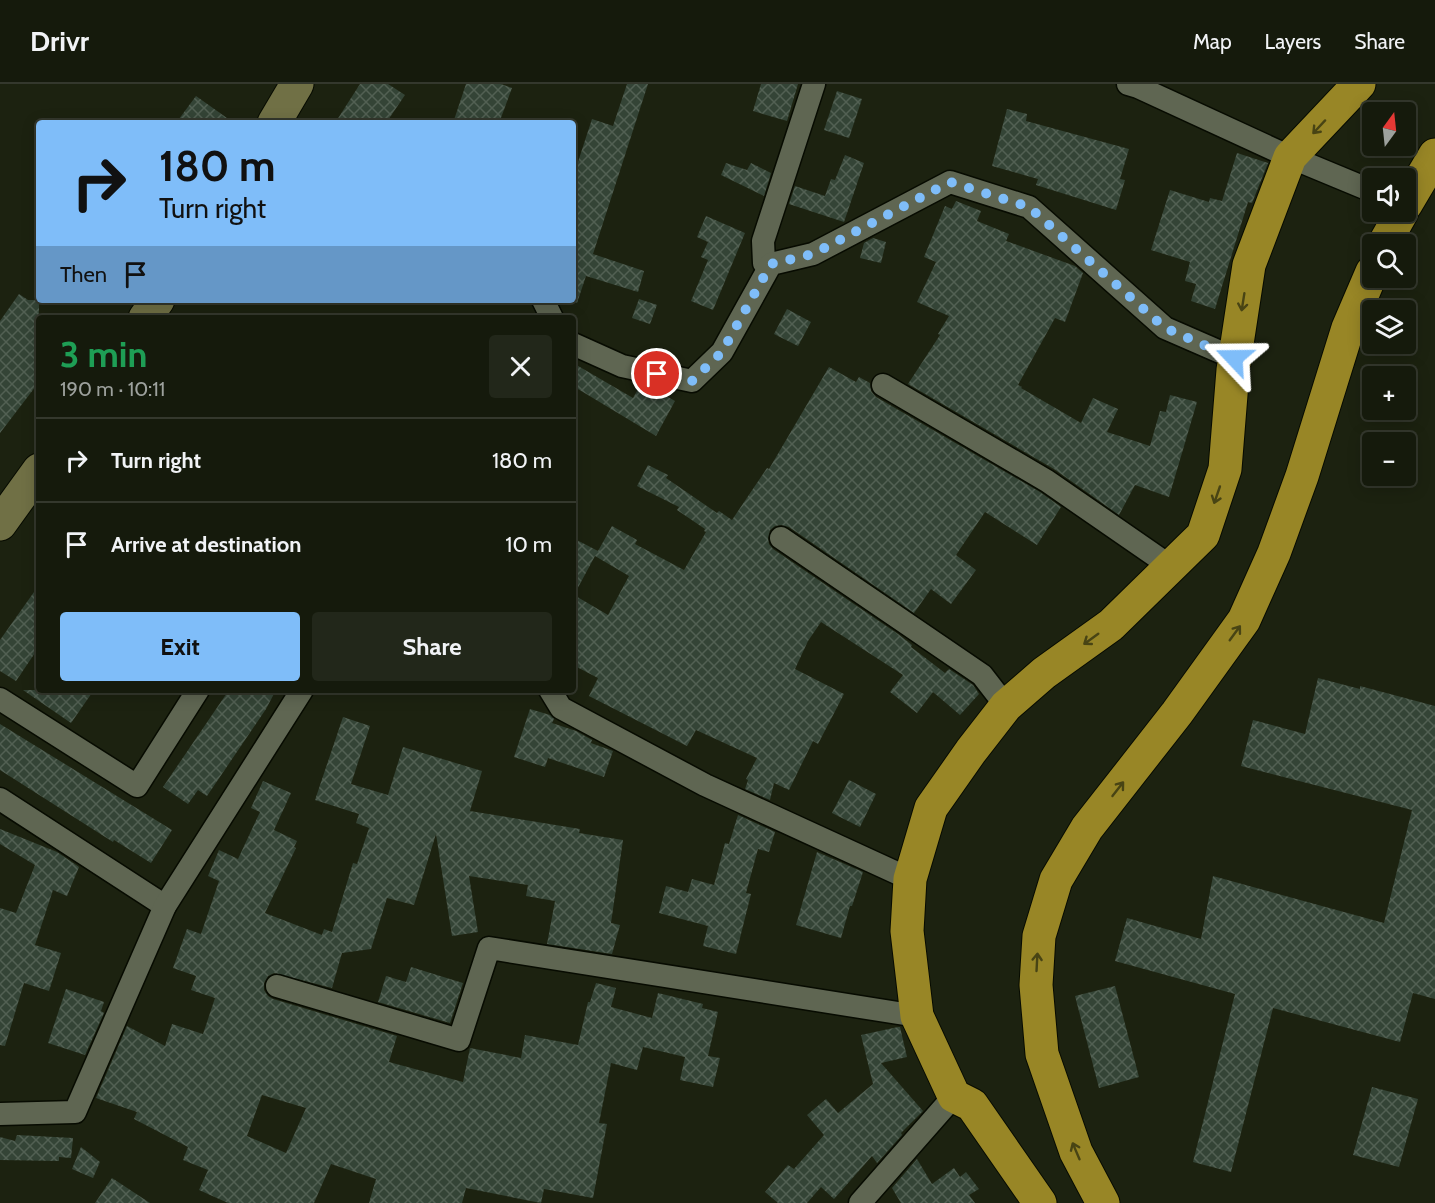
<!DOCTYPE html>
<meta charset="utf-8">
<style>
:root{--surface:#151a0c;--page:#22271a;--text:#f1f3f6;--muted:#9da19d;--line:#34382d;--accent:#7fbdf9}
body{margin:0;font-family:Cabin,sans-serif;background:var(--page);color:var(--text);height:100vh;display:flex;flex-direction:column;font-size:22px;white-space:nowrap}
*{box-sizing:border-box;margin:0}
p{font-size:20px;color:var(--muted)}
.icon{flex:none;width:33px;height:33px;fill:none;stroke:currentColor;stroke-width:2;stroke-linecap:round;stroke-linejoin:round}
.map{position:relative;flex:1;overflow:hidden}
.side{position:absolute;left:36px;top:231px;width:540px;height:378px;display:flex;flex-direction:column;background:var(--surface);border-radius:6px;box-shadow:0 3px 15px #0003,0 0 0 2px var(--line)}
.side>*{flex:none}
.banner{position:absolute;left:36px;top:36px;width:540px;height:183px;border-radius:6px;box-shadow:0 3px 15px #0003,0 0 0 2px var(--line);background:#7fbdf9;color:#111;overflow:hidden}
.needle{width:39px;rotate:15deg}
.controls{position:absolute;left:1362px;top:18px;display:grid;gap:12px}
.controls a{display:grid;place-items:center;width:54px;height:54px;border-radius:6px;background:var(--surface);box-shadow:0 3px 15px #0003,0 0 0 2px var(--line);font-size:30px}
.pin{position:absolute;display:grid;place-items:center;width:51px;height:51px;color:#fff;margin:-26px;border:3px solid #fff;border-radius:50%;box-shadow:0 2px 6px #0007}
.me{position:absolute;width:66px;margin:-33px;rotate:293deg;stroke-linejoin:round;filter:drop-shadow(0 0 4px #0008)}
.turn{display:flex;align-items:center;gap:21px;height:126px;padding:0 24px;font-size:27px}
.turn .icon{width:78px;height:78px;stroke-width:2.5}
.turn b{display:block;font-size:42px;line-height:51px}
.then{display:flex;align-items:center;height:57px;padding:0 24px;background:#0003;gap:12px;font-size:22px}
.round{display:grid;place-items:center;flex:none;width:63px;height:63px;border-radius:6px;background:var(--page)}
.overview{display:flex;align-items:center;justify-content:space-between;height:102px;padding:0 24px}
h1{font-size:36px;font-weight:700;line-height:45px;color:#1e9e55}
.cta{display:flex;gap:12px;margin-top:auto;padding:12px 24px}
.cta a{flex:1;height:69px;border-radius:6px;background:var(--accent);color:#111;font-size:24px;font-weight:700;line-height:69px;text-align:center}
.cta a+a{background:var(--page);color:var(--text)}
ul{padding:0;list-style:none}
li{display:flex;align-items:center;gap:18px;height:84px;padding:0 24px;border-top:2px solid var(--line)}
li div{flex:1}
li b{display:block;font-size:22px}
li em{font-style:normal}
header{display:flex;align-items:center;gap:36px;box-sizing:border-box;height:84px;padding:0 30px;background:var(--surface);border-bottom:2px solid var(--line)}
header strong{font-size:28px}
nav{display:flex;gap:33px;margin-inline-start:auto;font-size:21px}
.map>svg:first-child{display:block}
</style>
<header>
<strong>Drivr</strong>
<nav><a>Map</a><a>Layers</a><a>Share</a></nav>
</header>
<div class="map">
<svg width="1435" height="1119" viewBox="0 0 1435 1119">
<defs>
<pattern id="building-cross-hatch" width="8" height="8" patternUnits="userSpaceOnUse" patternTransform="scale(1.5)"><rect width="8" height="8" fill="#344436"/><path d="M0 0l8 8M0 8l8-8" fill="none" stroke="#526053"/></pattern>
</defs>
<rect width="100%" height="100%" fill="#1c2210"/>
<!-- building -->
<g fill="url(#building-cross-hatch)" fill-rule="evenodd">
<path d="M 360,0 L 388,0 L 405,11 L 386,39 L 335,39 Z"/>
<path d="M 466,0 L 501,0 L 512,4 L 499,39 L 453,39 Z"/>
<path d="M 627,0 L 648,0 L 593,170 L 644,187 L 638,208 L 586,192 L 577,219 L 573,218 L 573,93 L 592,35 L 613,42 Z"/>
<path d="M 761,0 L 798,0 L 787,37 L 753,27 Z"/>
<path d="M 837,7 L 862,15 L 849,54 L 824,46 Z"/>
<path d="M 196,12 L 234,39 L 176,39 Z"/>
<path d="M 1007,25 L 1027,30 L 1026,37 L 1129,65 L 1120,95 L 1125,96 L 1116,126 L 1036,101 L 1038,95 L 992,82 Z"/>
<path d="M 1237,69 L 1268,79 L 1252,119 L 1248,118 L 1215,225 L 1191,217 L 1196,200 L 1185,197 L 1190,178 L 1151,166 L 1170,106 L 1209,118 L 1210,114 L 1222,117 Z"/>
<path d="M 845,71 L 864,79 L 844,138 L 789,120 L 795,102 L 825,112 L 831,95 L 835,96 Z"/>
<path d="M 726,79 L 747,86 L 751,79 L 771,89 L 764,112 L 721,91 Z"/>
<path d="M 956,117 L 981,127 L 977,137 L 1009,150 L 1006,157 L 1075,182 L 1083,189 L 1065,238 L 1055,234 L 1018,301 L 1022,303 L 1021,304 L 1081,339 L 1093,314 L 1118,325 L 1107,348 L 1150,362 L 1160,327 L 1166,328 L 1170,311 L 1197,318 L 1169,413 L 1135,401 L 1119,431 L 1054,385 L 908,300 L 940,251 L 938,250 L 949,232 L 917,218 L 936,178 L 924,173 L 945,122 L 952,125 Z"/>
<path d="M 706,132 L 745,149 L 713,226 L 691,217 L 708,176 L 701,173 L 708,158 L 697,153 Z"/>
<path d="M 873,154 L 886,158 L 881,179 L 860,174 L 864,159 Z"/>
<path d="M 19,210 L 28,216 L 39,216 L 39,298 L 0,349 L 0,237 Z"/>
<path d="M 639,215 L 657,221 L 650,240 L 632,234 Z"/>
<path d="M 787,225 L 811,238 L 798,262 L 774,250 Z"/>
<path d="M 573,279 L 633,314 L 641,300 L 647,301 L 675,317 L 656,352 L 573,302 Z"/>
<path d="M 829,283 L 856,298 L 859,293 L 870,299 L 871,307 L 876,313 L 1040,408 L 1061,423 L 1037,461 L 985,428 L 956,471 L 976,486 L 951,520 L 931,505 L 914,529 L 789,443 L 781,441 L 775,442 L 770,446 L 768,454 L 769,460 L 773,465 L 898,550 L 912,561 L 911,563 L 945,589 L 949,585 L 973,601 L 979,610 L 960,631 L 933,608 L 917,629 L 890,608 L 903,591 L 821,538 L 808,557 L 795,585 L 844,610 L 818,660 L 813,657 L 789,706 L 774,699 L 770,716 L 745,705 L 748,696 L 746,695 L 757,674 L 696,646 L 687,662 L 589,612 L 598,594 L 573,581 L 573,454 L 598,467 L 612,442 L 637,456 L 635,460 L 684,486 L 706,448 L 704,447 L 705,445 L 677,426 L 679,423 L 637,402 L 648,381 L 668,391 L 666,394 L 717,429 L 719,427 L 732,436 L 767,384 L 769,385 ZM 595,472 L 629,492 L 608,531 L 574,511 Z"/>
<path d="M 39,501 L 39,563 L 16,597 L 0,587 L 0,556 Z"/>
<path d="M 1318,594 L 1360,605 L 1360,602 L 1435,622 L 1435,915 L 1413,909 L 1400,958 L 1273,924 L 1231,1088 L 1193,1078 L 1235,910 L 1115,877 L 1127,834 L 1201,855 L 1213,792 L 1384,839 L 1412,726 L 1241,682 L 1253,636 L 1305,650 Z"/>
<path d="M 23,606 L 94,606 L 71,639 Z"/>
<path d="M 229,606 L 276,606 L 266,625 L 207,712 L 198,706 L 188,720 L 163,703 Z"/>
<path d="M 530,625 L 550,631 L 554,635 L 552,639 L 576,647 L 592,656 L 591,659 L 613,667 L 604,693 L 548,674 L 545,683 L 514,673 Z"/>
<path d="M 343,633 L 370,642 L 351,700 L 388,711 L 403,663 L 482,687 L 470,727 L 580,745 L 579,749 L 623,756 L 611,839 L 620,841 L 612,870 L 547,860 L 555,817 L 526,812 L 528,801 L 469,792 L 478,848 L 452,852 L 436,750 L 414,821 L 387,814 L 371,865 L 342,869 L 332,904 L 274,889 L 268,892 L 264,899 L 264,906 L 268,912 L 273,915 L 397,952 L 389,978 L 463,998 L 470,964 L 521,974 L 525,951 L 578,961 L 588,918 L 590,918 L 596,899 L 616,904 L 611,923 L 652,934 L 658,909 L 703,920 L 702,924 L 718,928 L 708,972 L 720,974 L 713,1003 L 680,996 L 685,973 L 643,963 L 637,986 L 611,979 L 599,1039 L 607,1040 L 593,1114 L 544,1105 L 541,1119 L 466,1104 L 462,1119 L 369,1119 L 376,1095 L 331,1080 L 314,1119 L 228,1119 L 199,1106 L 208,1086 L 183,1076 L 188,1063 L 134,1035 L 137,1028 L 96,1014 L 127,942 L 165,962 L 172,940 L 203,950 L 215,914 L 191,906 L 196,892 L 173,884 L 187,845 L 201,850 L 219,797 L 208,792 L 219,766 L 238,775 L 260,728 L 251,724 L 263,697 L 291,709 L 274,746 L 297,757 L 294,763 L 296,764 L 265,829 L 322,851 L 324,845 L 332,848 L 353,779 L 357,780 L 369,744 L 356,739 L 359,730 L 315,716 ZM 262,1011 L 306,1024 L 286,1069 L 247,1052 Z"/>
<path d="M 0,640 L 172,746 L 151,779 L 114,756 L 113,758 L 0,686 Z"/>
<path d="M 849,696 L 876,710 L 860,743 L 832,729 Z"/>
<path d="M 738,731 L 775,748 L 769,768 L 758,765 L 746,809 L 751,810 L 736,870 L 703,862 L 708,842 L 659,829 L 666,802 L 688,808 L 692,795 L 714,801 L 725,759 L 729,760 Z"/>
<path d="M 0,745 L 57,768 L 79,783 L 67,812 L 53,806 L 35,861 L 61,869 L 49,907 L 24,899 L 5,962 L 0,961 L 0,824 L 16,829 L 35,781 L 0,760 Z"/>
<path d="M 817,768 L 863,788 L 852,822 L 850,822 L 841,854 L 796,841 Z"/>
<path d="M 411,883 L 463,899 L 450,939 L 378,918 L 386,892 L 406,898 Z"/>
<path d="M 1115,902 L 1139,993 L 1099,1004 L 1075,912 Z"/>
<path d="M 66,905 L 104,918 L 101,927 L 104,929 L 85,971 L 48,959 Z"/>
<path d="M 898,943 L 900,943 L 907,973 L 881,979 L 923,1027 L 901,1049 L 902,1051 L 877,1079 L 872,1072 L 834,1115 L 821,1103 L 807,1119 L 778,1119 L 765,1108 L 788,1081 L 794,1085 L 824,1051 L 807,1031 L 826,1015 L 838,1029 L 873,1000 L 861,951 Z"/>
<path d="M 1372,1003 L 1418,1015 L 1399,1083 L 1353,1071 Z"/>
<path d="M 17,1051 L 73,1054 L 71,1074 L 59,1073 L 59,1077 L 0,1076 L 0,1053 L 15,1057 Z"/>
<path d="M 81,1063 L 100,1078 L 93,1094 L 72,1085 Z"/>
<path d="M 917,1075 L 932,1100 L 954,1084 L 960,1093 L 966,1088 L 979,1105 L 969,1111 L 975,1119 L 901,1119 L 892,1104 Z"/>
<path d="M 112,1094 L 150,1119 L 95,1119 Z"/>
</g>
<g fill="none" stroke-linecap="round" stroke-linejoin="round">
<defs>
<g id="street">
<path d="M 1128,0 L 1138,3 L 1290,73 L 1372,107"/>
<path d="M 764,179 L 763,157 L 814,0"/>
<path d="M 543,216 L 552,234"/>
<path d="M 573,260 L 622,282 L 692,297 L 722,268 L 771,180 L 813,170 L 950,98 L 1029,123 L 1165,244 L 1234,274"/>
<path d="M 883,301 L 1047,397 L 1170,482"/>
<path d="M 781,454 L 982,591 L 1006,622"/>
<path d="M 550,606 L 561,624 L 705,701 L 910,795"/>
<path d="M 0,615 L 137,702 L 198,606"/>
<path d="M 0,715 L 165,822"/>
<path d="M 277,902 L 459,956 L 489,864 L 917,932"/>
<path d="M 0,1030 L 75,1028 L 165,822 L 302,606"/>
<path d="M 860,1119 L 954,1012"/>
</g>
<g id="secondary">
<path d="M 274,39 L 297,0"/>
<path d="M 145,234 L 158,216"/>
<path d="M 0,440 L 39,386"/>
</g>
<g id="highway">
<path d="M 1406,120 L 1435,71"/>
<path d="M 1384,160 L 1402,128"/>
<path d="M 1040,1119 L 972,1021 L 954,1012 L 917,932 L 907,847 L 910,795 L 931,724 L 971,667 L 1006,622 L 1044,589 L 1111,541 L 1203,451 L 1225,385 L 1233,286 L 1249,181 L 1290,73 L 1359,0"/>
<path d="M 1103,1119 L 1076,1068 L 1042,970 L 1036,901 L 1039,852 L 1056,796 L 1087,744 L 1177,629 L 1244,536 L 1274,469 L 1302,392 L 1348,244 L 1372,188"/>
</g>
</defs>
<!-- street casing -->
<use href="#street" stroke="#070b01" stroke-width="25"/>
<!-- secondary casing -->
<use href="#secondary" stroke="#070b01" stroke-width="35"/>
<!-- highway casing -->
<use href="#highway" stroke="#070b01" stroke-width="35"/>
<!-- street -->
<use href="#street" stroke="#5f6652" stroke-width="22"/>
<!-- secondary -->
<use href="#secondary" stroke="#707045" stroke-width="33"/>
<!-- highway -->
<use href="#highway" stroke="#988626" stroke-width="33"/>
</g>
<!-- one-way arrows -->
<defs><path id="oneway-shaft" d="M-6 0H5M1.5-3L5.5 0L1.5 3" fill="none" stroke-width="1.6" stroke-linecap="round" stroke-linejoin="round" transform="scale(1.5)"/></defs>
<g stroke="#484414">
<use href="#oneway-shaft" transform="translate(1319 43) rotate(133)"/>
<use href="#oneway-shaft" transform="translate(1243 218) rotate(99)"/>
<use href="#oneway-shaft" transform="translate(1217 411) rotate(109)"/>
<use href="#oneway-shaft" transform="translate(1235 549) rotate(-54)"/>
<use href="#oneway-shaft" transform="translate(1091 555) rotate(144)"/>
<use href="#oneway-shaft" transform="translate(1118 705) rotate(-52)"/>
<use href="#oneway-shaft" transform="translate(1037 878) rotate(-87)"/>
<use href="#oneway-shaft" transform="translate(1076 1067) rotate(-113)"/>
</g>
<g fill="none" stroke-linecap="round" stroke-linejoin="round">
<!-- route -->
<path stroke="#7fbdf9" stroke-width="10" stroke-dasharray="0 18" d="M 657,290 L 692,297 L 722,268 L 771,180 L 813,170 L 950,98 L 1029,123 L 1165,244 L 1234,274"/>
</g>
</svg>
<div class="controls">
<a><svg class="needle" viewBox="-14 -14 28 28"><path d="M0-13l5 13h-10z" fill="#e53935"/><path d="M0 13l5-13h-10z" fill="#9da19d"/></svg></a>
<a><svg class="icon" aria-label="sound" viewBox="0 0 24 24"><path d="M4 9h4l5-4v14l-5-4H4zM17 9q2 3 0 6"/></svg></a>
<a><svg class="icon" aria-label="search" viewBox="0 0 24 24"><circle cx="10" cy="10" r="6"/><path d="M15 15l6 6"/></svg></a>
<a><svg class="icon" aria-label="layers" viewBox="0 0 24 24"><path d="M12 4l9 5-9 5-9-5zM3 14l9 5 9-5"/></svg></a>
<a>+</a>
<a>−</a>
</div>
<div class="pin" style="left:657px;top:290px;background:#d93025"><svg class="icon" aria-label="arrive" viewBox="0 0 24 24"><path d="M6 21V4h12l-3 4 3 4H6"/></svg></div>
<svg class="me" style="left:1234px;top:274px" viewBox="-20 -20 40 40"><path d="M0-17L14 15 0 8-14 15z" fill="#7fbdf9" stroke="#fff" stroke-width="4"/></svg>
<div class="banner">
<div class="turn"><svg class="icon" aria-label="right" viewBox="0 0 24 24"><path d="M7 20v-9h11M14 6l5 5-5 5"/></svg><div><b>180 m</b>Turn right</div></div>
<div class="then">Then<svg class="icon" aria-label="arrive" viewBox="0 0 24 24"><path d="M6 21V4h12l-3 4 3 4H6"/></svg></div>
</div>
<section class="side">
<div class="overview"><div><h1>3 min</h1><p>190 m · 10:11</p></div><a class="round"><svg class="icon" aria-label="close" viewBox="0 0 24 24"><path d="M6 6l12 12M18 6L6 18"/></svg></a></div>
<ul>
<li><svg class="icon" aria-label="right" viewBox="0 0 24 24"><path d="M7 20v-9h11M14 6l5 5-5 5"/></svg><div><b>Turn right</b></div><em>180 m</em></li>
<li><svg class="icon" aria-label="arrive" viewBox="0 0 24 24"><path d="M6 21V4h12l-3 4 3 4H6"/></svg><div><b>Arrive at destination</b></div><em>10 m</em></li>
</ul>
<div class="cta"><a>Exit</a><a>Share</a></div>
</section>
</div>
